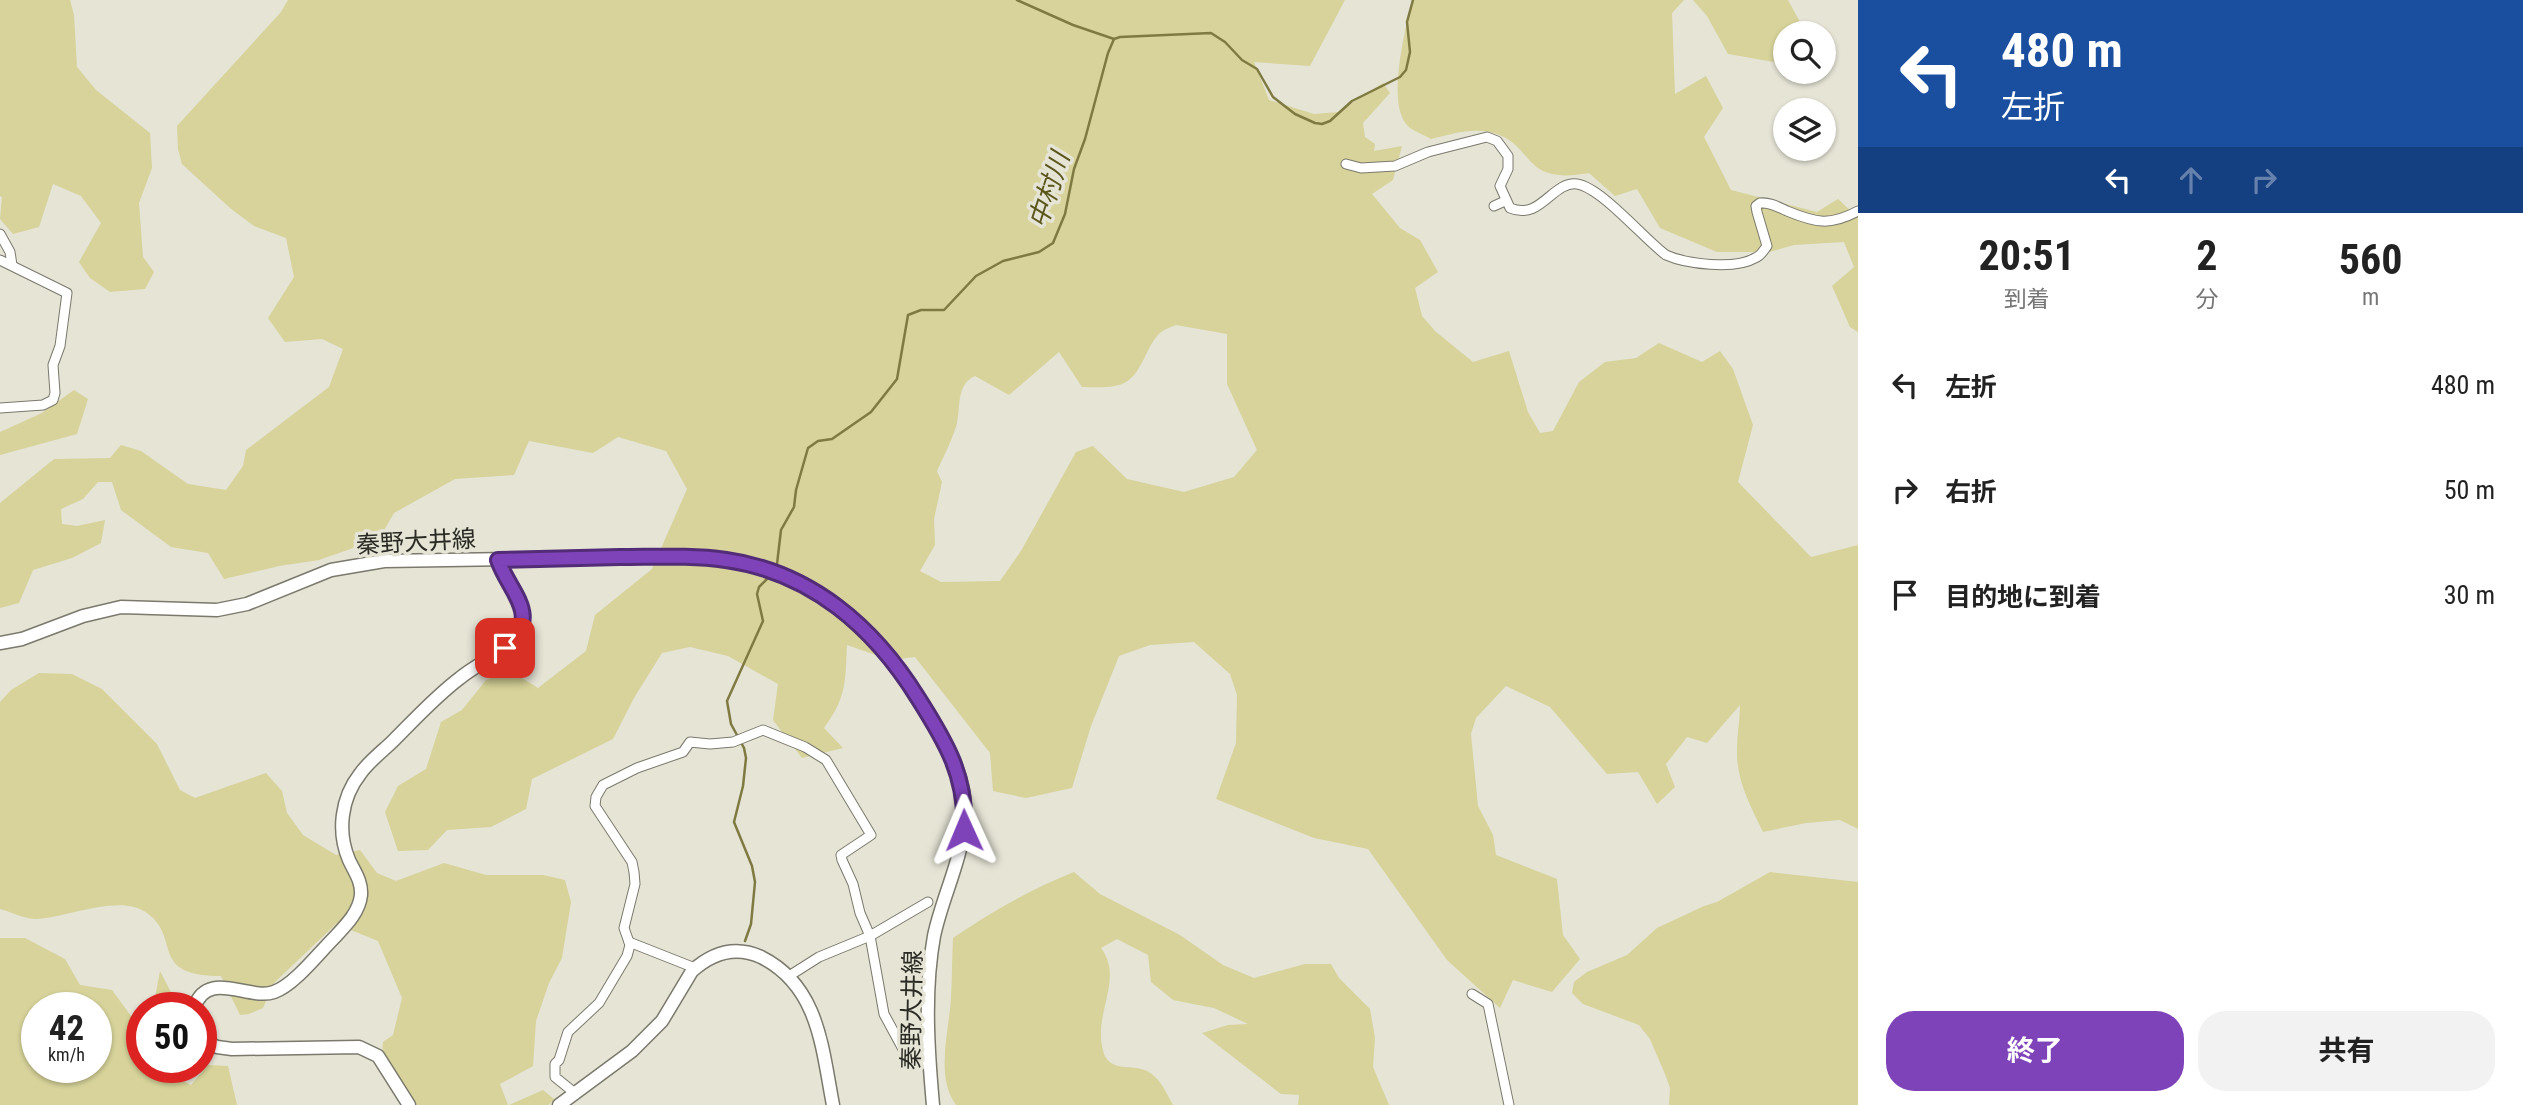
<!DOCTYPE html>
<html lang="ja">
<meta charset="utf-8">
<style>
:root{--surface:#fff;--page:#f2f2f2;--text:#222;--muted:#767676;--accent:#7f43b9}
body{margin:0;font-family:"Roboto Condensed","Noto Sans JP",sans-serif;background:var(--page);color:var(--text);height:100vh;display:flex;flex-direction:column;font-size:26px;white-space:nowrap}
*{box-sizing:border-box;margin:0}
p{font-size:23px;color:var(--muted)}
.icon{flex:none;width:38px;height:38px;fill:none;stroke:currentColor;stroke-width:2;stroke-linecap:round;stroke-linejoin:round}
.map{position:relative;flex:1;overflow:hidden}
.drawer{display:flex;flex-direction:column;background:var(--surface);width:665px}
.drawer>*{flex:none}
.banner{background:#1a4fa0;color:#fff;overflow:hidden}
.tools{position:absolute;left:1773px;top:21px;display:grid;gap:14px}
.tools a{display:grid;place-items:center;width:63px;height:63px;border-radius:50%;background:var(--surface);box-shadow:0 2px 5px #0004;font-size:35px}
.speed{position:absolute;left:21px;top:992px;display:flex;gap:14px;font-size:35px;font-weight:700;text-align:center}
.speed>*{display:grid;place-content:center;width:91px;height:91px;border-radius:50%;background:var(--surface);box-shadow:0 2px 5px #0004;line-height:1}
.speed small{font-size:18px;font-weight:400}
.speed .limit{border:10px solid #d22;background:#fff;color:#111}
.pin{position:absolute;display:grid;place-items:center;width:60px;height:60px;color:#fff;margin:-30px;border-radius:14px;box-shadow:0 4px 10px #0006}
.me{position:absolute;width:77px;margin:-38px;rotate:359deg;stroke-linejoin:round;filter:drop-shadow(0 0 5px #0008)}
.turn{display:flex;align-items:center;gap:24px;height:147px;padding:0 28px;font-size:32px}
.turn .icon{width:91px;height:91px;stroke-width:2.5}
.turn b{display:block;font-size:49px;line-height:60px}
.lanes{display:flex;align-items:center;height:66px;padding:0 28px;background:#0003;justify-content:center;gap:35px;direction:ltr}
.lanes .off{opacity:.35}
.eta{display:flex;justify-content:space-evenly;align-items:center;height:119px;text-align:center}
.eta b{font-size:42px;font-weight:700;line-height:49px}
.primary-button{display:flex;gap:14px;margin-top:auto;padding:14px 28px}
.primary-button a{flex:1;height:80px;border-radius:28px;background:var(--accent);color:#fff;font-size:28px;font-weight:700;line-height:80px;text-align:center}
.primary-button a+a{background:var(--page);color:var(--text)}
ul{padding:0;list-style:none}
li{display:flex;align-items:center;gap:21px;height:105px;padding:0 28px}
li div{flex:1}
li b{display:block;font-size:26px}
li em{font-style:normal}
main{display:flex;flex:1;min-height:0}
.map>svg:first-child{display:block}
</style>
<main>
<div class="map">
<svg width="1858" height="1105" viewBox="0 0 1858 1105">
<rect width="100%" height="100%" fill="#e5e4d5"/>
<!-- green -->
<g fill="#d7d39a" fill-rule="evenodd">
<path d="M 0,0 L 70,0 L 74,15 L 77,67 L 96,90 L 150,133 L 152,168 L 139,203 L 143,257 L 154,272 L 145,289 L 110,292 L 90,278 L 79,262 L 101,223 L 81,196 L 53,184 L 39,227 L 13,234 L 0,219 L 2,197 L 0,196 Z"/>
<path d="M 288,0 L 1345,0 L 1310,66 L 1254,62 L 1269,100 L 1314,114 L 1338,112 L 1383,83 L 1390,93 L 1363,123 L 1365,137 L 1375,144 L 1374,151 L 1402,146 L 1393,180 L 1372,194 L 1400,228 L 1420,240 L 1438,272 L 1415,288 L 1422,316 L 1435,331 L 1473,362 L 1509,351 L 1528,412 L 1540,433 L 1553,431 L 1579,382 L 1605,362 L 1636,358 L 1659,343 L 1702,362 L 1720,351 L 1733,369 L 1753,425 L 1738,482 L 1811,557 L 1858,545 L 1858,829 L 1840,820 L 1806,823 L 1763,832 C 1750,805 1736,780 1737,749 C 1737,734 1740,720 1740,705 L 1707,743 L 1687,737 L 1666,764 L 1675,787 L 1657,804 L 1638,772 L 1607,774 L 1550,707 L 1506,686 L 1476,718 L 1471,734 L 1478,806 L 1493,835 L 1496,855 L 1557,879 L 1563,935 L 1580,959 L 1552,992 L 1513,980 L 1500,1008 L 1447,960 L 1368,849 L 1314,838 L 1216,799 L 1236,743 L 1237,695 L 1230,674 L 1194,642 L 1150,645 L 1119,656 L 1091,726 L 1072,788 L 1026,798 L 993,791 L 990,753 L 915,657 L 890,660 L 847,645 C 845,683 847,696 824,728 L 843,748 L 802,758 L 773,720 L 778,684 L 728,656 L 690,647 L 662,653 L 634,698 L 613,739 L 532,779 L 526,809 L 491,827 L 447,830 L 428,850 L 398,851 L 385,812 L 398,786 L 426,769 L 441,722 L 462,710 L 486,680 L 509,670 L 538,688 L 586,651 L 595,615 L 652,569 L 687,489 L 666,451 L 618,437 L 593,453 L 529,441 L 514,475 L 455,479 L 394,513 L 379,539 L 319,560 L 279,566 L 224,579 L 208,553 L 171,547 L 121,510 L 112,482 L 98,482 L 83,499 L 61,509 L 62,524 L 77,526 L 105,520 L 101,543 L 72,558 L 33,570 L 19,603 L 0,608 L 0,503 L 54,459 L 110,458 L 121,445 L 141,451 L 188,484 L 226,490 L 243,466 L 246,450 L 329,387 L 343,349 L 322,339 L 285,342 L 268,318 L 294,277 L 286,238 L 254,226 L 230,208 L 182,164 L 178,149 L 177,126 L 281,12 ZM 1176,325 L 1227,334 L 1227,384 L 1257,450 L 1234,477 L 1184,492 L 1127,479 L 1093,446 L 1076,452 L 1021,551 L 1000,581 L 941,582 L 920,571 L 935,545 L 934,519 L 942,482 L 937,471 C 943,458 950,444 955,430 C 962,412 954,385 975,376 L 1009,395 L 1059,352 L 1082,387 C 1096,387 1114,389 1126,382 C 1143,372 1146,345 1161,332 C 1165,329 1171,327 1176,325 Z"/>
<path d="M 1412,0 L 1684,0 L 1672,13 L 1675,94 L 1706,76 L 1723,108 L 1704,137 L 1731,190 L 1817,212 L 1838,199 L 1858,218 L 1858,332 L 1850,327 L 1832,286 L 1854,267 L 1844,242 L 1794,245 L 1769,252 L 1717,252 L 1660,228 L 1637,189 L 1615,196 L 1589,173 C 1518,186 1537,143 1490,132 C 1470,128 1451,134 1431,139 C 1425,135 1412,131 1407,125 C 1386,102 1406,28 1412,0 Z"/>
<path d="M 1693,0 L 1788,0 L 1806,33 L 1785,33 L 1785,64 L 1728,54 L 1707,16 Z"/>
<path d="M 74,390 L 88,399 L 77,434 L 0,455 L 0,432 L 42,413 Z"/>
<path d="M 39,673 L 72,674 L 102,689 L 157,744 L 180,790 L 195,798 L 266,773 L 282,791 L 287,813 L 303,835 L 336,855 L 360,850 L 377,873 L 396,881 L 444,863 L 486,875 L 543,875 L 565,880 L 571,902 L 562,958 L 549,983 L 536,1021 L 533,1066 L 500,1084 L 508,1105 L 417,1105 L 382,1056 L 383,1042 L 393,1035 L 402,998 L 378,941 L 336,924 L 274,983 L 263,1008 L 249,1014 L 240,1015 L 221,976 C 148,976 182,938 147,913 C 120,893 67,918 36,919 C 25,919 11,912 0,909 L 0,702 L 11,690 Z"/>
<path d="M 1074,872 L 1100,894 L 1180,935 L 1223,965 L 1254,978 L 1305,964 L 1331,964 L 1339,978 L 1370,1009 L 1375,1038 L 1373,1067 L 1389,1105 L 1298,1105 L 1299,1095 L 1281,1094 L 1202,1033 L 1228,1025 L 1248,1024 L 1214,1008 L 1173,1000 L 1151,982 L 1148,955 L 1117,939 L 1101,948 C 1125,980 1091,1015 1104,1054 C 1111,1072 1132,1064 1147,1071 C 1160,1077 1166,1093 1173,1105 L 956,1105 C 935,1076 949,1032 951,998 C 952,978 952,958 953,938 C 991,912 1031,889 1074,872 Z"/>
<path d="M 1770,872 L 1858,882 L 1858,1105 L 1669,1105 L 1670,1088 L 1665,1074 L 1650,1039 L 1639,1025 L 1583,1004 L 1572,993 L 1574,982 L 1587,972 L 1627,955 L 1657,928 L 1704,906 L 1717,902 Z"/>
<path d="M 0,938 L 25,938 L 65,959 L 80,985 L 112,990 L 131,1016 L 142,1016 L 142,1068 L 158,1068 L 191,1085 L 208,1065 L 228,1066 L 237,1105 L 0,1105 ZM 37,1008 L 96,1008 L 96,1068 L 37,1068 Z"/>
<path d="M 160,971 L 179,1008 L 153,1008 Z"/>
<path d="M 543,1090 L 555,1100 L 548,1105 L 509,1105 Z"/>
</g>
<g fill="none" stroke-linecap="round" stroke-linejoin="round">
<!-- stream -->
<g stroke="#7f7a41" stroke-width="2.5">
<path d="M 1017,0 L 1073,25 L 1114,39"/>
<path d="M 775,569 L 777,564 L 781,530 L 794,507 L 796,490 L 808,448 L 818,441 L 832,439 L 871,412 L 897,379 L 908,315 L 921,310 L 944,310 L 976,276 L 1003,261 L 1039,252 L 1053,243 L 1065,214 L 1074,169 L 1085,139 L 1108,53 L 1114,39 L 1120,37 L 1211,33 L 1225,42 L 1242,60 L 1257,69 L 1273,97 L 1295,114 L 1315,123 L 1322,124 L 1330,121 L 1352,101 L 1400,77 L 1406,70 L 1410,52 L 1407,22 L 1413,0"/>
<path d="M 745,941 L 751,924 L 755,882 L 752,866 L 734,822 L 743,786 L 746,758 L 744,748 L 731,724 L 727,701 L 763,621 L 757,594 L 759,587 L 771,575"/>
</g>
<defs>
<g id="street">
<path d="M 1346,164 L 1361,168 L 1395,166 L 1428,152 L 1487,137 L 1497,141 L 1508,156 L 1508,169 L 1500,186 L 1510,208 C 1541,221 1552,181 1577,184 C 1602,188 1644,239 1666,255 C 1686,264 1735,270 1755,258 C 1761,256 1763,251 1767,246 L 1757,212 L 1756,206 L 1760,203 C 1770,202 1778,207 1787,211 C 1816,223 1830,226 1858,211"/>
<path d="M 1494,206 L 1505,201"/>
<path d="M 0,234 L 10,252 L 12,265"/>
<path d="M 0,260 L 67,293 L 60,346 L 53,365 L 55,393 L 53,400 L 43,405 L 0,408"/>
<path d="M 629,942 L 695,968"/>
<path d="M 789,976 L 819,957 L 870,936 L 928,902"/>
<path d="M 1472,994 L 1488,1004 L 1509,1105"/>
<path d="M 576,1094 L 555,1077 L 555,1064 L 559,1060 L 568,1032 L 599,1003 L 627,956 L 630,945 L 624,928 L 635,884 L 634,872 L 632,862 L 595,806 L 596,797 L 603,785 L 637,768 L 683,752 L 690,742 L 710,744 L 733,742 L 763,730 L 805,747 L 826,760 L 871,835 L 841,855 L 842,860 L 853,884 L 860,913 L 870,936 L 884,1014 L 909,1060 L 930,1064"/>
</g>
<g id="secondary">
<path d="M 0,643 L 22,639 L 83,616 L 121,607 L 217,610 L 247,604 L 331,570 L 384,561 C 449,560 514,559 579,558 C 621,557 664,554 706,558 C 797,565 868,617 915,693 C 937,727 964,766 965,808 C 966,853 943,893 934,936 C 924,991 928,1050 933,1105"/>
<path d="M 194,1008 C 207,968 249,1001 274,992 C 294,985 318,954 333,939 C 345,926 359,913 361,895 C 362,881 354,871 349,860 C 337,832 341,798 360,774 C 369,761 383,751 394,740 C 415,719 436,696 460,678 C 476,665 497,656 512,641 C 519,635 523,627 523,618 C 524,597 505,579 498,560"/>
<path d="M 201,1039 L 217,1047 L 232,1049 L 359,1047 L 378,1056 L 409,1105"/>
<path d="M 559,1105 L 632,1051 L 662,1021 L 692,971 C 712,953 735,945 761,957 C 819,986 822,1048 833,1105"/>
</g>
</defs>
<!-- street casing -->
<use href="#street" stroke="#7a796c" stroke-width="11"/>
<!-- secondary casing -->
<use href="#secondary" stroke="#7a796c" stroke-width="15"/>
<!-- street -->
<use href="#street" stroke="#fff" stroke-width="9"/>
<!-- secondary -->
<use href="#secondary" stroke="#fff" stroke-width="12"/>
</g>
<g fill="none" stroke-linecap="round" stroke-linejoin="round">
<defs>
<path id="route" d="M 505,648 C 543,615 510,594 498,560 C 539,559 579,558 620,557 C 656,557 691,555 726,560 C 811,572 874,627 918,698 C 946,742 967,777 964,830"/>
</defs>
<!-- route casing -->
<use href="#route" stroke="#532c78" stroke-width="18"/>
<!-- route -->
<use href="#route" stroke="#7f43b9" stroke-width="12"/>
</g>
<g text-anchor="middle" stroke-width="7" stroke-linejoin="round" paint-order="stroke">
<!-- street labels -->
<g font-size="24" fill="#2a2a24" stroke="#e5e4d5">
<text transform="translate(416 542) rotate(-3)" y="8">秦野大井線</text>
<text transform="translate(912 1010) rotate(-89)" y="8">秦野大井線</text>
</g>
<!-- water labels -->
<g font-size="26" font-style="italic" fill="#5b561b" stroke="#e5e4d5">
<text transform="translate(1049 190) rotate(-72)" y="9">中村川</text>
</g>
</g>
</svg>
<div class="tools">
<a><svg class="icon" aria-label="search" viewBox="0 0 24 24"><circle cx="10" cy="10" r="6"/><path d="M15 15l6 6"/></svg></a>
<a><svg class="icon" aria-label="layers" viewBox="0 0 24 24"><path d="M12 4l9 5-9 5-9-5zM3 14l9 5 9-5"/></svg></a>
</div>
<div class="speed"><div>42<small>km/h</small></div><div class="limit">50</div></div>
<div class="pin" style="left:505px;top:648px;background:#d93025"><svg class="icon" aria-label="arrive" viewBox="0 0 24 24"><path d="M6 21V4h12l-3 4 3 4H6"/></svg></div>
<svg class="me" style="left:964px;top:830px" viewBox="-20 -20 40 40"><path d="M0-17L14 15 0 8-14 15z" fill="#7f43b9" stroke="#fff" stroke-width="4"/></svg>
</div>
<section class="drawer">
<div class="banner">
<div class="turn"><svg class="icon" aria-label="left" viewBox="0 0 24 24"><path d="M17 20v-9H6M10 6l-5 5 5 5"/></svg><div><b>480 m</b>左折</div></div>
<div class="lanes"><svg class="icon" aria-label="left" viewBox="0 0 24 24"><path d="M17 20v-9H6M10 6l-5 5 5 5"/></svg><svg class="icon off" aria-label="ahead" viewBox="0 0 24 24"><path d="M12 20V5M6 11l6-6 6 6"/></svg><svg class="icon off" aria-label="right" viewBox="0 0 24 24"><path d="M7 20v-9h11M14 6l5 5-5 5"/></svg></div>
</div>
<div class="eta">
<div><b>20:51</b><p>到着</p></div>
<div><b>2</b><p>分</p></div>
<div><b>560</b><p>m</p></div>
</div>
<ul>
<li><svg class="icon" aria-label="left" viewBox="0 0 24 24"><path d="M17 20v-9H6M10 6l-5 5 5 5"/></svg><div><b>左折</b></div><em>480 m</em></li>
<li><svg class="icon" aria-label="right" viewBox="0 0 24 24"><path d="M7 20v-9h11M14 6l5 5-5 5"/></svg><div><b>右折</b></div><em>50 m</em></li>
<li><svg class="icon" aria-label="arrive" viewBox="0 0 24 24"><path d="M6 21V4h12l-3 4 3 4H6"/></svg><div><b>目的地に到着</b></div><em>30 m</em></li>
</ul>
<div class="primary-button"><a>終了</a><a>共有</a></div>
</section>
</main>
